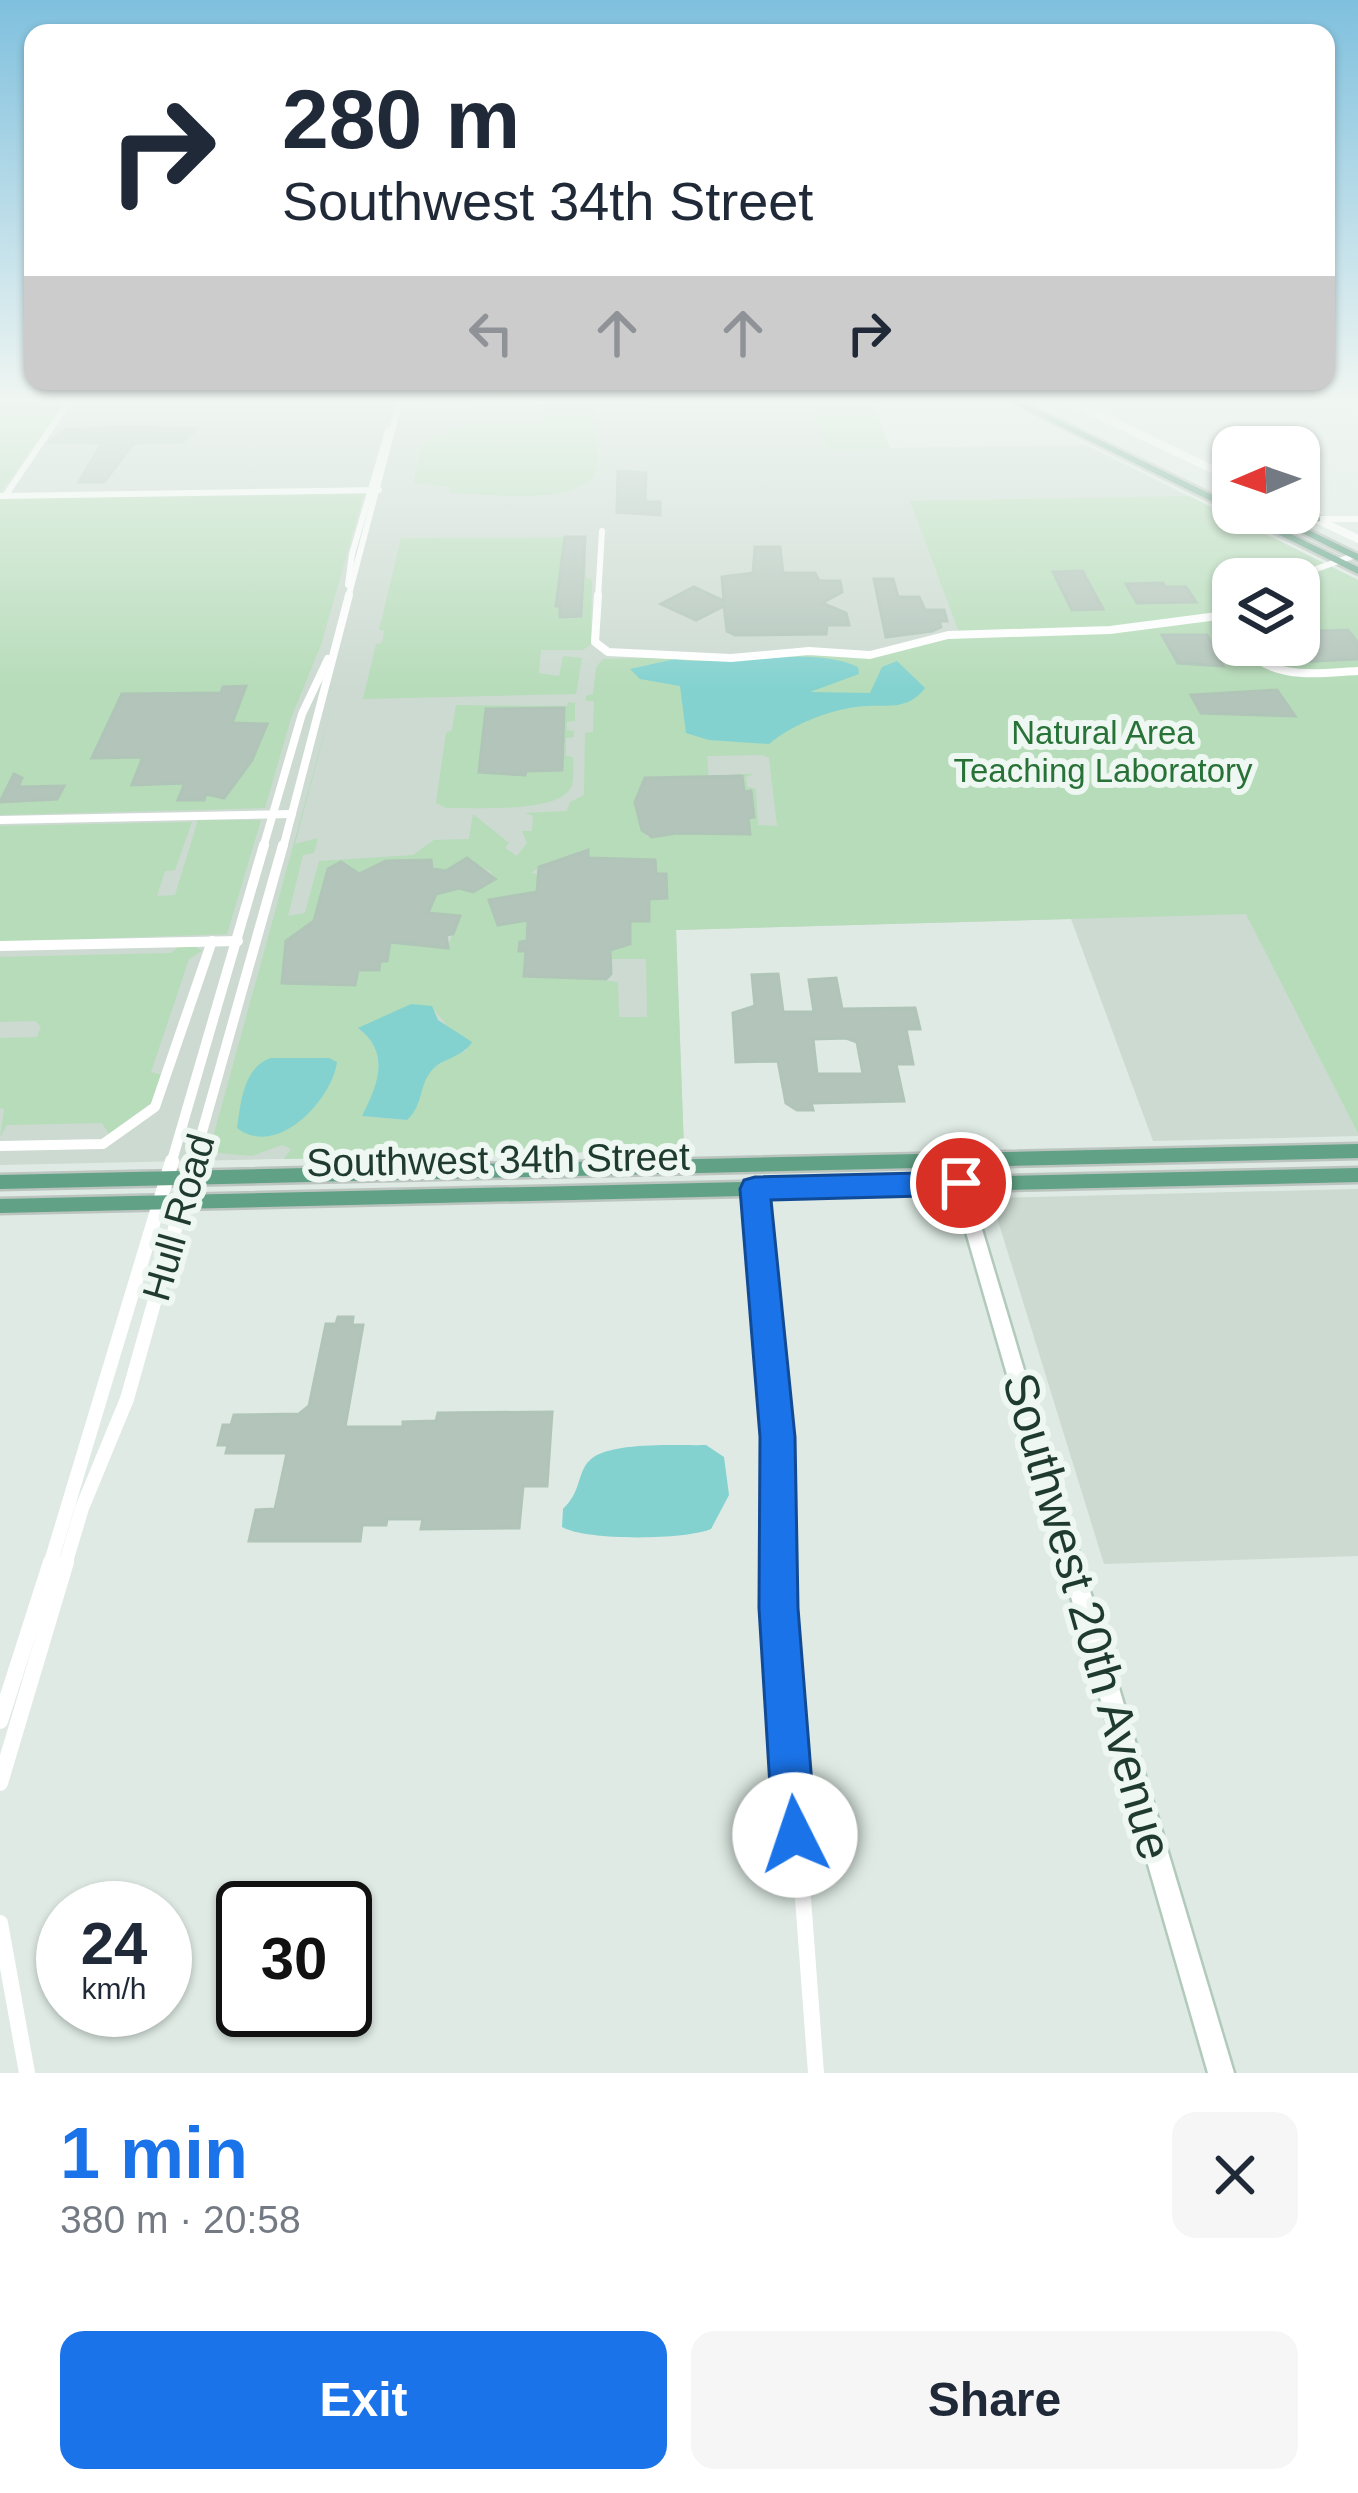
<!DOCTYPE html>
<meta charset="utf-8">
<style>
:root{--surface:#fff;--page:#f6f6f7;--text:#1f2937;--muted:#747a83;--accent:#1a73e8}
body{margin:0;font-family:Arial,sans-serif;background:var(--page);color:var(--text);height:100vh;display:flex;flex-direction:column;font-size:45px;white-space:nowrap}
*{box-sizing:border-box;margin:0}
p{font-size:39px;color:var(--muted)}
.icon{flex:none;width:66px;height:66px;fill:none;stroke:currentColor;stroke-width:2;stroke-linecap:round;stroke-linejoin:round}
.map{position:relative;height:2073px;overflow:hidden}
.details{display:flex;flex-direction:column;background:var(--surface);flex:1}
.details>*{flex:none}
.guide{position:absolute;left:24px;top:24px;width:1311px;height:366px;border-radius:24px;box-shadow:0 3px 9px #0004;background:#fff;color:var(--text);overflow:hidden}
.needle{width:78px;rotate:268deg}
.controls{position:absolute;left:1212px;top:426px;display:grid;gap:24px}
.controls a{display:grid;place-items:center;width:108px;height:108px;border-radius:24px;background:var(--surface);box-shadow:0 3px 9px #0004;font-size:60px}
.speed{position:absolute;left:36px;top:1881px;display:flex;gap:24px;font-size:60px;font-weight:700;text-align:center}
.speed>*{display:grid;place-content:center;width:156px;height:156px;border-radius:50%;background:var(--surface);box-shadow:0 3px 9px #0004;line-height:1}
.speed small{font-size:30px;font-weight:400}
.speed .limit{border:6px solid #111;border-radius:18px;background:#fff;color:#111}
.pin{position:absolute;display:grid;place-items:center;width:102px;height:102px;color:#fff;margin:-51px;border:6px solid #fff;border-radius:50%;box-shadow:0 3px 12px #0007}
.me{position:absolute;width:132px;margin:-66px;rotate:356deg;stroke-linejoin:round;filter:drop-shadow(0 0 9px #0008)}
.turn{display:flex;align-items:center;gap:42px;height:252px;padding:0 60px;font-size:54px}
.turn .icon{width:156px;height:156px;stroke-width:2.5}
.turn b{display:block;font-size:84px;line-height:102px}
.lanes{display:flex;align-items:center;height:114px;padding:0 60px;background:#0003;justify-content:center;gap:60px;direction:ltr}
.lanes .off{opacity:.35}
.round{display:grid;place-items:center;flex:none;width:126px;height:126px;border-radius:24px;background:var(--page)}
.overview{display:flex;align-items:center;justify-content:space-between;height:204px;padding:0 60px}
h1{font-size:72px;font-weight:700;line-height:90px;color:var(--accent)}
.button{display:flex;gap:24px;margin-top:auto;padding:24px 60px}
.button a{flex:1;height:138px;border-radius:24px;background:var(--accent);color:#fff;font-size:48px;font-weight:700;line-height:138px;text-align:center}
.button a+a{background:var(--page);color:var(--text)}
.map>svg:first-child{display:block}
</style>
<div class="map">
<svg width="1358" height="2073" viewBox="0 0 1358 2073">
<rect width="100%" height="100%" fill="#deeae3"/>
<!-- built -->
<g fill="#ccdad1" fill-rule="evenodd">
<path d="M 0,400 L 872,400 L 890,448 L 1086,445 L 1358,580 L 1358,1136 L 1153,1141 L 1071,919 L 676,930 L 684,1150 L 0,1165 ZM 1233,579 L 1299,579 L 1299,645 L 1233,645 Z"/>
<path d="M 1358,1189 L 1358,1556 L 1104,1564 L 991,1198 Z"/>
</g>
<!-- green -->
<g fill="#b6dcb9" fill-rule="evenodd">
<path d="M 0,400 L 67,400 L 0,492 Z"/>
<path d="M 813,400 L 872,400 L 890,448 L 827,450 Z"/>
<path d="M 595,404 C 593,426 599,446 597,466 C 593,509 482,493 449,493 L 450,487 L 413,483 L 423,442 L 464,425 L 541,425 L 543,406 Z"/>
<path d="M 364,494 L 321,645 L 291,718 L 265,808 L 0,815 L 0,498 Z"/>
<path d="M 1189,496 L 1358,580 L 1358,1133 L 1246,914 L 676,930 L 684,1150 L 284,1159 L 291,1149 L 282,1145 L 252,1156 L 209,1152 L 333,701 L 295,844 L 318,838 L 314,853 L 303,855 L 288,916 L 305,913 L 319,861 L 413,855 L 434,840 L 469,839 L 473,814 L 509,843 L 505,848 L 517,856 L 527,843 L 522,831 L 532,831 L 533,816 L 525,813 L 567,811 L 570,802 L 584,795 L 585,733 L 593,732 L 594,701 L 586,701 L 586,696 L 593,694 L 596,667 L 603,659 L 809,654 L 871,657 L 960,635 L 910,501 ZM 1233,579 L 1299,579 L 1299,645 L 1233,645 ZM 763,755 L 769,758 L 777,826 L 758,825 L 756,789 L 747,787 L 746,777 L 754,774 L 732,774 L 742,776 L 744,792 L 751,792 L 754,817 L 742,818 L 749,834 L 714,835 L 713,829 L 647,837 C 636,818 634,797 645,778 L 709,783 L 707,756 ZM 587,851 L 588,859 L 655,860 L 656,871 L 647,871 L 630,921 L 630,943 L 610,950 L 610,959 L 646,959 L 647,1017 L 619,1017 L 618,982 L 591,979 L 591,975 L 524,976 L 526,951 L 519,950 L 520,942 L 527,941 L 528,920 L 498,925 L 490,901 L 537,894 L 538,874 L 531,873 L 546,863 ZM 467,859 L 491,872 L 494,880 L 473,892 L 459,888 L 436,894 L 428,913 L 460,917 L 447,948 L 379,940 L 387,961 L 380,961 L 378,970 L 358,970 L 355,985 L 325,985 L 326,974 L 283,983 L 286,941 L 314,922 L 320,895 L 332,877 L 325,870 L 341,862 L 359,875 L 386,861 L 430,860 L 432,869 L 446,871 ZM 411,1004 L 435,1011 L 467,1050 C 450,1058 428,1066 422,1085 C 417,1100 418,1107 407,1120 L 362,1116 C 378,1085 391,1053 359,1029 Z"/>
<path d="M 585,537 L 586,578 L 592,579 L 591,644 L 583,650 L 541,650 L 539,673 L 559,676 L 563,656 L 582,658 L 576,694 L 363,699 L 376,644 L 382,643 L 384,631 L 379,630 L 401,538 Z"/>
<path d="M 568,702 L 575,703 L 575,721 L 567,722 L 567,730 L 574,731 L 574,737 L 566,738 L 566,756 L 573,757 C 573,766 575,779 571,787 C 559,814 473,807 446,808 L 436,803 L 446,733 L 452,730 L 456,705 L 567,706 ZM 564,708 L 561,770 L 526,771 L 525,775 L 479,771 L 486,709 Z"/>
<path d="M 198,820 L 261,820 L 227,934 L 0,942 L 0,826 L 192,822 L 175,870 L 165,871 L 157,896 L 175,895 Z"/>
<path d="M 178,947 L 194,946 L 202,951 L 189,959 L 151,1072 L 162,1075 L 155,1100 L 109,1134 L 102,1123 L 7,1125 L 0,1137 L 4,1109 L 0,1108 L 0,1038 L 37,1037 L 41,1026 L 35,1021 L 0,1022 L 0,957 L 171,953 Z"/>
</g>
<!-- water -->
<g fill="#83d2d0">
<path d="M 675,659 C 730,668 810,644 858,667 L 859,674 L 810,692 L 870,693 L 882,667 L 897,661 L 925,688 C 906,713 884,703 856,707 C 826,711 792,725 769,744 L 709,740 L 686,733 L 680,686 L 640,679 L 630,669 Z"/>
<path d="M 411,1004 L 432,1006 L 438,1020 L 472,1042 C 463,1057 445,1057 433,1069 C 418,1085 424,1105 407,1120 L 362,1116 C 378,1084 391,1053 358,1028 Z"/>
<path d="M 271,1058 L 329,1058 L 337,1062 C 332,1100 277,1159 237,1128 C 241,1103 243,1067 271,1058 Z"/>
<path d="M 706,1445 L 724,1457 L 729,1495 L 711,1529 C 685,1540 586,1541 562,1527 L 563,1509 C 582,1491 577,1472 590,1460 C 610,1441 679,1446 706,1445 Z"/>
</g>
<!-- building -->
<g fill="#b3c5bb" stroke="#b0c4b8" stroke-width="3" fill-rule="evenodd">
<path d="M 128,427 L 196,429 L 182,442 L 134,443 L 104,482 L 79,482 L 102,443 L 50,442 L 64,430 Z"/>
<path d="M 618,471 L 646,473 L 645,502 L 660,502 L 660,515 L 617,512 Z"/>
<path d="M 565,537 L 585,537 L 581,616 L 560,617 L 560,606 L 556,606 Z"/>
<path d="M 755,547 L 780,547 L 783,573 L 815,573 L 819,581 L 840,581 L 842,592 L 822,603 L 846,613 L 849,625 L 827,625 L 826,634 L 735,635 L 727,631 L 724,606 L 696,620 L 661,604 L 694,587 L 724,601 L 722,577 L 753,573 Z"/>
<path d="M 1083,571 L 1086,578 L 1103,609 L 1072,610 L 1053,572 Z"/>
<path d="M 874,579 L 893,579 L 898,597 L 919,597 L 925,610 L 944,610 L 947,621 L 939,621 L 941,627 L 932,631 L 886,637 Z"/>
<path d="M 1163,583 L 1165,587 L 1186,587 L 1196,602 L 1137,603 L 1126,584 Z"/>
<path d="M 1299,624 L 1313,624 L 1319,631 L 1348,630 L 1358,643 L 1358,659 L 1295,662 L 1283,645 L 1299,645 Z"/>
<path d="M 1162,635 L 1207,635 L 1223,666 L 1178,663 Z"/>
<path d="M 246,686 L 232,723 L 267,724 L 252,760 L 224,798 L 206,794 L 204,800 L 178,800 L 185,783 L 132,785 L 143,757 L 92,758 L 122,694 L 221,693 L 223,687 Z"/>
<path d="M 1277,690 L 1295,716 L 1201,713 L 1191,695 Z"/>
<path d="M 564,708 L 562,770 L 526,771 L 525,775 L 479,772 L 486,709 Z"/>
<path d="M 14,774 L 22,778 L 18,787 L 64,786 L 57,799 L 0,802 Z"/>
<path d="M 742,776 L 744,792 L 751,791 L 754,817 L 748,818 L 750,834 L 677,833 L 652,837 L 642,830 L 635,802 L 645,778 Z"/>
<path d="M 588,850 L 588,858 L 655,860 L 656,874 L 666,874 L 667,898 L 649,899 L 649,921 L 630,921 L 630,944 L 610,950 L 611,974 L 606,979 L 524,976 L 526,951 L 519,951 L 520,942 L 527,941 L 528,920 L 498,925 L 489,900 L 537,892 L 539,867 Z"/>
<path d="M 467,858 L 495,879 L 473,892 L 459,888 L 436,894 L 428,913 L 460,916 L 453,934 L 446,935 L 448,948 L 390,942 L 387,961 L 380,961 L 379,970 L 358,970 L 355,985 L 282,983 L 286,941 L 314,921 L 328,869 L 341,862 L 359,874 L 386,861 L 431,860 L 432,869 L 446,871 Z"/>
<path d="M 778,974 L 783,1012 L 814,1012 L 809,980 L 836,978 L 842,1009 L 915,1008 L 920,1029 L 906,1029 L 913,1064 L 896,1064 L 904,1101 L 811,1103 L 813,1110 L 797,1110 L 786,1103 L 778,1061 L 736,1062 L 733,1013 L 755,1006 L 752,975 ZM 846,1038 L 857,1042 L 863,1074 L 817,1074 L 813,1039 Z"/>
<path d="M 338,1317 L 353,1317 L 352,1325 L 363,1325 L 345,1427 L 403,1427 L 403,1422 L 436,1421 L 438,1413 L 552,1412 L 547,1486 L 523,1486 L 519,1528 L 421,1529 L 423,1519 L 387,1519 L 386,1525 L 362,1525 L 360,1541 L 249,1541 L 256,1510 L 275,1509 L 287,1453 L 226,1453 L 228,1445 L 218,1445 L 223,1425 L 231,1425 L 234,1415 L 299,1414 L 309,1406 L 326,1324 L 336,1324 Z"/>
</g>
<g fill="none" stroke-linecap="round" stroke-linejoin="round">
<defs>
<path id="secondary" d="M 953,1153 L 959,1155 L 961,1159 L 1234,2073 L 1208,2073 L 945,1159 L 947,1155 Z"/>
<g id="primary">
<path d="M 1007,400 L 1018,400 L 1233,505 L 1233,512 Z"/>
<path d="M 1235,513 L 1248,513 L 1358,567 L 1358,574 Z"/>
<path d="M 1262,513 L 1320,517 L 1320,521 L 1316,522 L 1290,521 L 1358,554 L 1358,561 Z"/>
<path d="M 1358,1144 L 1358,1158 L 0,1189 L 0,1175 Z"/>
<path d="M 1358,1168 L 1358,1182 L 0,1213 L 0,1199 Z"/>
</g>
</defs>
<!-- secondary casing -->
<use href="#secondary" stroke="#b1cabc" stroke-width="5"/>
<!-- primary casing -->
<use href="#primary" stroke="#bcc4c0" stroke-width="5"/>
<!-- minor-far4 -->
<g stroke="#fff" stroke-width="6">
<path d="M 399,405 L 641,400"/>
<path d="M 0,496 L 379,490"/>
<path d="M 5,496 L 70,400"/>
<path d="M 1316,519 L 1358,519"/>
<path d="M 1288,579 L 1353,556"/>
<path d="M 348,585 L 352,554 L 388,431 L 393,429"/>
<path d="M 348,598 L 400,400"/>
<path d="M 598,598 L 602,531"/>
</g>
<!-- minor-far3 -->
<g stroke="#fff" stroke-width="8">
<path d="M 598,595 L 595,642 L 608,652 L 731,658 L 809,651 L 870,655 L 948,635 L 1110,630 L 1233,614"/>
<path d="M 1222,617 L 1233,633"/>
<path d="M 1241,645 C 1272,681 1315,673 1358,671"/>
<path d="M 0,820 L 292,814"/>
<path d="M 263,848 L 302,714 L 328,659"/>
<path d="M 283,848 L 349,595"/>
</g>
<!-- minor-far2 -->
<g stroke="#fff" stroke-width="10">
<path d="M 0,946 L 238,941"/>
<path d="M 0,1146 L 103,1144 L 155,1107 L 212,941"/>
<path d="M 171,1164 L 264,845"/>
<path d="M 193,1164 L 283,845"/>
</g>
<!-- minor-far1 -->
<g stroke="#fff" stroke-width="14">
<path d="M 755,1188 L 777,1437 L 778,1565"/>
<path d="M 50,1565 L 172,1161"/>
<path d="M 65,1565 L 82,1508 L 127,1399 L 194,1161"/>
</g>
<!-- minor -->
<g stroke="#fff" stroke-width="16">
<path d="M 778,1562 L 816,2073"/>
<path d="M 0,1721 L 51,1562"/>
<path d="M 0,1783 L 66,1562"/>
<path d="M 0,1923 L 27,2073"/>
</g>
<!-- tertiary -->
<g stroke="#fff" stroke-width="8">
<path d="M 1067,400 L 1233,479"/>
<path d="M 1299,511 L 1358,539"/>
</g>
<!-- secondary -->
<use href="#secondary" fill="#fff" fill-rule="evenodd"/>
<!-- primary -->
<use href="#primary" fill="#61a185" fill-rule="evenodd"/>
</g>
<!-- sky -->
<linearGradient id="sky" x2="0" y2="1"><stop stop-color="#7fc0de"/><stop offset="0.58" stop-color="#f0f6f2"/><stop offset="1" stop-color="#f0f6f2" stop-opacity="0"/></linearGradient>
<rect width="1358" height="690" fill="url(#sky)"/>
<!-- route -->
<path fill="#1a73e8" stroke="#114b97" stroke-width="3" d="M 961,1172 L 972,1175 L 976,1183 L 972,1191 L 961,1195 L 771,1200 L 795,1437 L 798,1608 L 816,1835 L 810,1851 L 795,1857 L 779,1851 L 773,1835 L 759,1608 L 760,1437 L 740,1189 L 744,1180 L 755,1177 Z"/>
<g text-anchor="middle" stroke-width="12" stroke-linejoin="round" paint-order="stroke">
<!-- far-park labels -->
<g font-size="33" fill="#287238" stroke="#eef7f1">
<text x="1103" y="744">Natural Area<tspan x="1103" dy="38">Teaching Laboratory</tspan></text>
</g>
<!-- street labels -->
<g font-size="39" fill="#1f3a2e" stroke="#eef7f1">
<text transform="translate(498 1159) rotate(-1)" y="14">Southwest 34th Street</text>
<text transform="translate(178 1217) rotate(-74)" y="14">Hull Road</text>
</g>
<!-- near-street labels -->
<g font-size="48" fill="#1f3a2e" stroke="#eef7f1">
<text transform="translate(1088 1616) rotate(74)" y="17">Southwest 20th Avenue</text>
</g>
</g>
</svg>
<div class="controls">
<a><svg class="needle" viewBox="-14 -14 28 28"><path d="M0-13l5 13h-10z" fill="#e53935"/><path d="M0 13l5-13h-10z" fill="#747a83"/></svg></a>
<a><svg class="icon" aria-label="layers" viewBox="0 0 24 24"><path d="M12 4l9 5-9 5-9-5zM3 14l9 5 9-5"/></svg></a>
</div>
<div class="speed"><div>24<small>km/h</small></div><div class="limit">30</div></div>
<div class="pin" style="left:961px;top:1183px;background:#d93025"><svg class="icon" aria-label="arrive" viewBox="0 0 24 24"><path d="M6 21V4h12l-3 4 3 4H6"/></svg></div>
<svg class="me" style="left:795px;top:1835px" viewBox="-20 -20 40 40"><circle r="19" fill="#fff"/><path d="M0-13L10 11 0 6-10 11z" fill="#1a73e8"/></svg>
<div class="guide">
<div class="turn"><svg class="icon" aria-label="right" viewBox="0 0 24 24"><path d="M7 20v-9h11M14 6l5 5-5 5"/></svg><div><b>280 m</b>Southwest 34th Street</div></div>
<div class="lanes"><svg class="icon off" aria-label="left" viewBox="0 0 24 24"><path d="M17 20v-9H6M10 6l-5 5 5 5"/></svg><svg class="icon off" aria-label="ahead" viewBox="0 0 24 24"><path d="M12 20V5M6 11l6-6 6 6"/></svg><svg class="icon off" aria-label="ahead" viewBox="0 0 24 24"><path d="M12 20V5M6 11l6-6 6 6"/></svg><svg class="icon" aria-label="right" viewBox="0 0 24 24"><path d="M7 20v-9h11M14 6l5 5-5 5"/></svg></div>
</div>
</div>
<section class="details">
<div class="overview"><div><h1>1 min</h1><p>380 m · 20:58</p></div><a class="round"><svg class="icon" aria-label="close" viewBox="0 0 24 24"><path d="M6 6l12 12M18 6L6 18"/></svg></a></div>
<div class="button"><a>Exit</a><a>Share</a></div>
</section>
